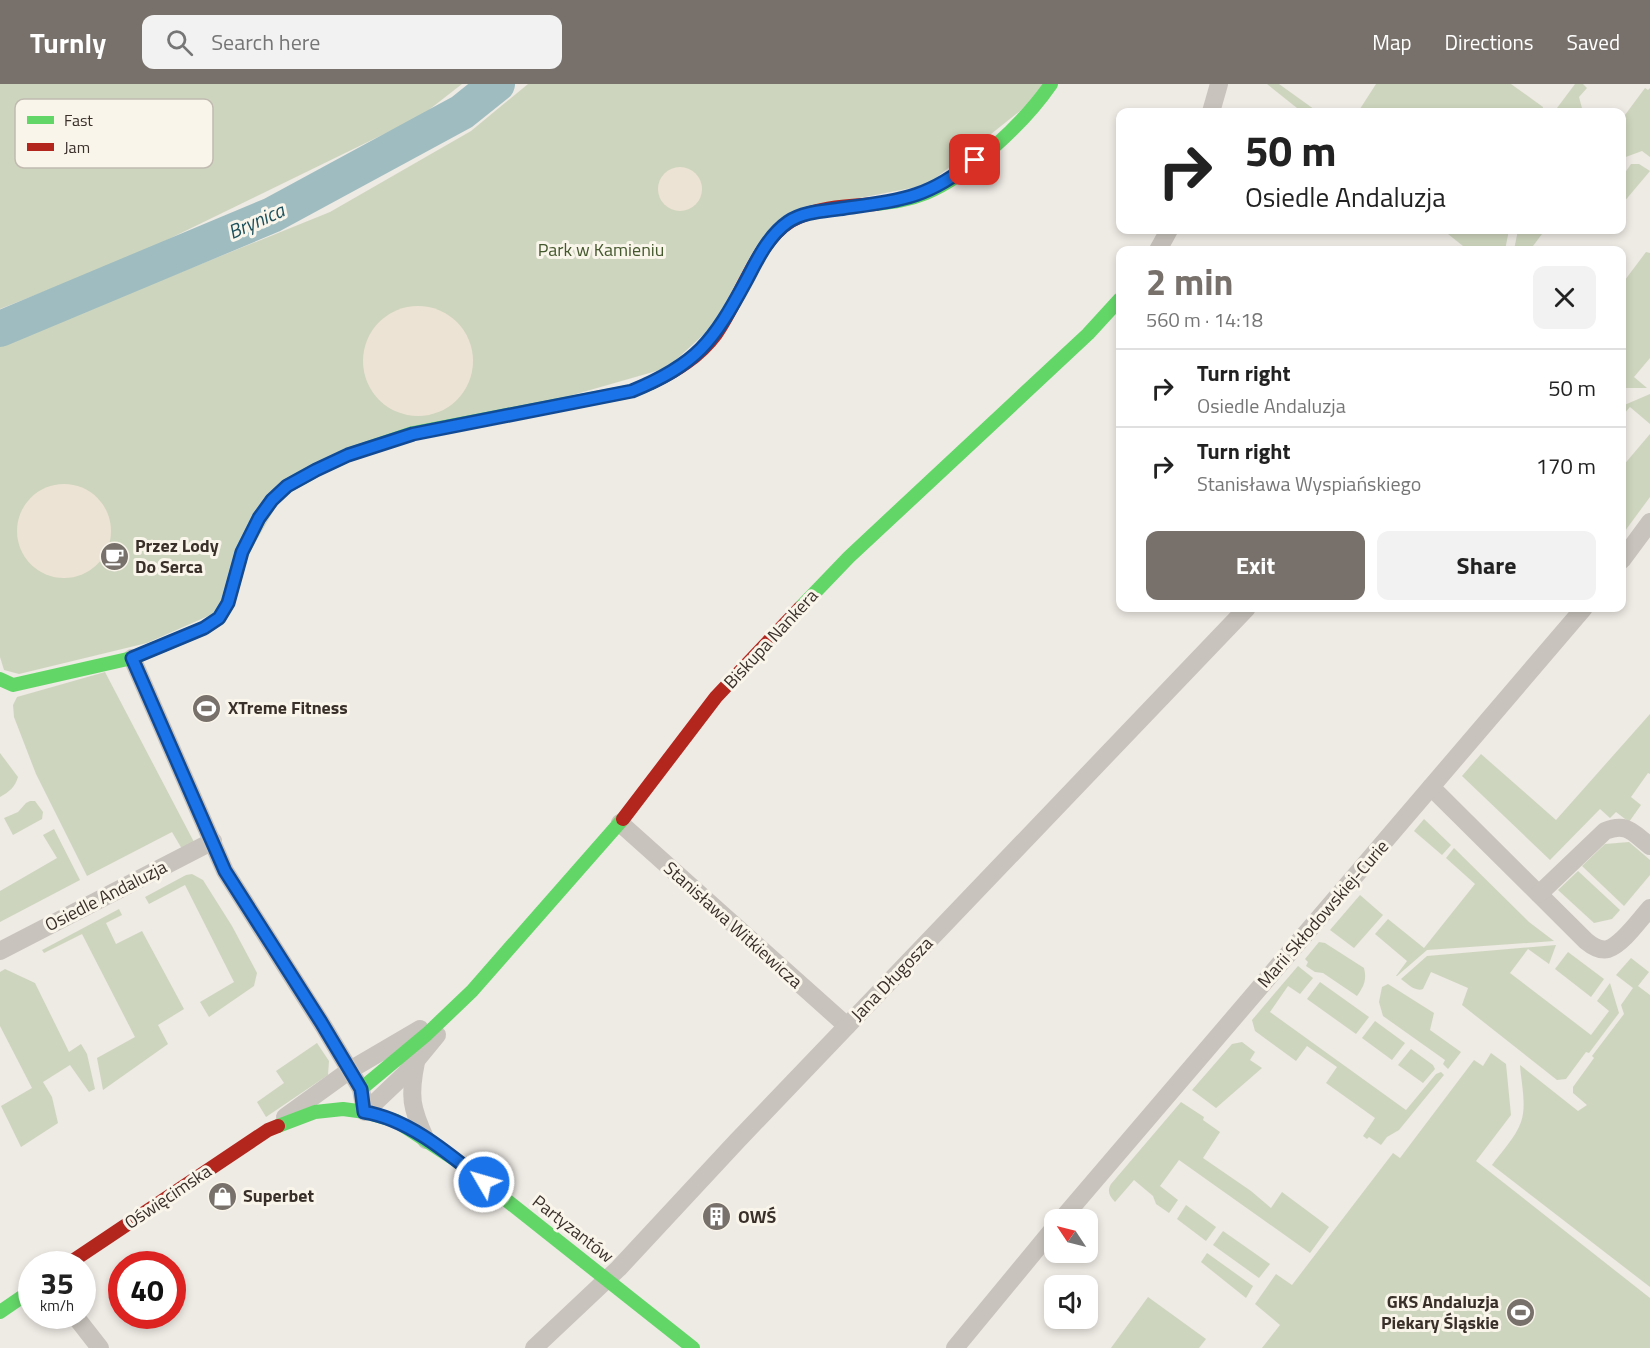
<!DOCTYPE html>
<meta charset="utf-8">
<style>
:root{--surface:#fff;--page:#f2f2f2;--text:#222;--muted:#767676;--line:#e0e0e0;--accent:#78716b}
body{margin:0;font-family:"Titillium Web",sans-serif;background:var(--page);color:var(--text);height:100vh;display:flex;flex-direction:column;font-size:22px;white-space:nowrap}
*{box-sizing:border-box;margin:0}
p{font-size:20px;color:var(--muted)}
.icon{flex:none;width:33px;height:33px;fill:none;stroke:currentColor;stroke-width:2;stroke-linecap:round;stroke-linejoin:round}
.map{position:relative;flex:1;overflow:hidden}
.drawer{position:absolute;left:1116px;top:162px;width:510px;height:366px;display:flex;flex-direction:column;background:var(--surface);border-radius:12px;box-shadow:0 3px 9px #0003}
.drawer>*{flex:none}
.top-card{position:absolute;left:1116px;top:24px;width:510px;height:126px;border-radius:12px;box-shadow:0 3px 9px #0003;background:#fff;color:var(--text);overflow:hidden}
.needle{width:39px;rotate:305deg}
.tools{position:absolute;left:1044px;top:1125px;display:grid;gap:12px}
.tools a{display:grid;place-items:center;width:54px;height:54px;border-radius:12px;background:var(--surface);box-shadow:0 3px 9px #0003;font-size:30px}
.speed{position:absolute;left:18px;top:1167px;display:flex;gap:12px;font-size:30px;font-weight:700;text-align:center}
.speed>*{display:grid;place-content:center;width:78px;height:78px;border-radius:50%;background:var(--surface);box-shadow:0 3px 9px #0003;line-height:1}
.speed small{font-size:15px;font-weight:400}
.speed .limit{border:9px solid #d22;background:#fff;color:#111}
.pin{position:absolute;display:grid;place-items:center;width:51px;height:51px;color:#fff;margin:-26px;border-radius:12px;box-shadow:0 3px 9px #0006}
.me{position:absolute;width:66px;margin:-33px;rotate:308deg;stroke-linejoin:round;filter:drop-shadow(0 0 4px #0008)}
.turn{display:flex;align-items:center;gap:21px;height:126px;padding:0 30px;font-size:27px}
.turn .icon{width:78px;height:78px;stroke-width:2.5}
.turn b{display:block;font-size:42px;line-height:51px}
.round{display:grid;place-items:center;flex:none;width:63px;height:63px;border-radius:12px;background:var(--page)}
.overview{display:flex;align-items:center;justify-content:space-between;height:102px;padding:0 30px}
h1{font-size:36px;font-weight:700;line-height:45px;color:var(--accent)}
.primary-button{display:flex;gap:12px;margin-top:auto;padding:12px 30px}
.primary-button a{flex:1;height:69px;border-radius:12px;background:var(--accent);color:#fff;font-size:24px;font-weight:700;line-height:69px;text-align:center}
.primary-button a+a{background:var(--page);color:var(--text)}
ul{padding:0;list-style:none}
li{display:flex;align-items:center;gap:18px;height:78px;padding:0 30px;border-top:2px solid var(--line)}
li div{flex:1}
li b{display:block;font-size:22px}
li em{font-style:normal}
header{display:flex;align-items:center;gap:36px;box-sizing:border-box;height:84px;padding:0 30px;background:var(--accent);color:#fff}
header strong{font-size:28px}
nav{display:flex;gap:33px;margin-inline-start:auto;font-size:21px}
.search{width:420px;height:54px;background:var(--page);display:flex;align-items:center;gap:15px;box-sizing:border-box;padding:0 21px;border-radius:12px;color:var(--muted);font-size:22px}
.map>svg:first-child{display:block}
</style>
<header>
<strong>Turnly</strong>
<div class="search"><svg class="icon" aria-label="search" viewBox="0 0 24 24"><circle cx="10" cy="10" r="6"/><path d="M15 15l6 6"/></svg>Search here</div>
<nav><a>Map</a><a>Directions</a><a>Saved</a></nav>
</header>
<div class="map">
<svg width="1650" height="1264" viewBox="0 0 1650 1264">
<rect width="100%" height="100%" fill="#eeeae4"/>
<!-- green -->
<g fill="#ced5be">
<path d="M 0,0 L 462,0 L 421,32 L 136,171 L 0,225 Z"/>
<path d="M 528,0 L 1044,0 L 1035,15 L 927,101 L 803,125 L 713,242 L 667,284 L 294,391 L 215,529 L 147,559 L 19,590 L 4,586 L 0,573 L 0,261 L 330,128 L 471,47 Z"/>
<path d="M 1267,0 L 1279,0 L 1318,28 L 1302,28 Z"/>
<path d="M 1376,0 L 1511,0 L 1543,23 L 1542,28 L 1358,28 Z"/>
<path d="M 1575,0 L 1583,0 L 1587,4 L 1579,13 L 1583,28 L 1563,28 L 1557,24 Z"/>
<path d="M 1645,4 L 1648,6 L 1650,4 L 1650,73 L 1642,67 L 1623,74 L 1622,35 Z"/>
<path d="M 1631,80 L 1639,80 L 1650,87 L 1623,119 L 1622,118 L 1622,93 Z"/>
<path d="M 1443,146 L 1509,146 L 1505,166 L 1468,166 Z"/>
<path d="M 1518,146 L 1545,146 L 1530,166 L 1514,166 Z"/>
<path d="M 1646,168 L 1650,169 L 1650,274 L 1634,293 L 1647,304 L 1622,304 L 1622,200 Z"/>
<path d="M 1650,310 L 1650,340 L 1630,323 L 1622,332 L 1622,322 Z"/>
<path d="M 1650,350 L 1650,413 L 1622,451 L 1622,383 Z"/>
<path d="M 105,588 L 194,758 L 182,765 L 172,748 L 87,792 L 36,690 L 14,633 L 13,621 L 17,613 Z"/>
<path d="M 1650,630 L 1650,690 L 1648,689 L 1631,713 L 1641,721 L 1629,738 L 1616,728 L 1610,734 L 1600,725 L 1550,776 L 1462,692 L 1481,670 L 1556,736 Z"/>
<path d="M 0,669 L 18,693 C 15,703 9,708 0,713 Z"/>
<path d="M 30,717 L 35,717 L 43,728 L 42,735 L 13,751 L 4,734 L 18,728 L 26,719 Z"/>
<path d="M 1424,735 L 1451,761 L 1442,771 L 1414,747 Z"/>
<path d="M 54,745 L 80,796 L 0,838 L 0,807 L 57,774 L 43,751 Z"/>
<path d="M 1629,758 L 1650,776 L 1650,791 L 1624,822 L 1582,782 L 1605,760 Z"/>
<path d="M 1454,764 L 1529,838 L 1554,857 L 1427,866 L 1397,892 L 1396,892 L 1407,877 L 1375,850 L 1388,835 L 1424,864 L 1475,800 L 1446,774 Z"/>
<path d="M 1578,787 L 1620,826 L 1612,835 L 1594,839 L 1558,806 Z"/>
<path d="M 192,790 L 203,796 L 232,842 L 257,889 L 254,902 L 209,933 L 200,918 L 234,898 L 185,801 L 149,820 L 145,813 L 186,791 Z"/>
<path d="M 1360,811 L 1383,831 L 1354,864 L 1330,846 Z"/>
<path d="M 119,825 L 122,831 L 106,839 L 116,860 L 142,847 L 184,925 L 158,941 L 168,960 L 103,1006 L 97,974 L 135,953 L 82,850 L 44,869 L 42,866 Z"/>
<path d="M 1319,858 L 1325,859 L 1364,884 C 1367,896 1364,902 1357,912 L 1323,889 L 1315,888 L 1306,882 L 1308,878 L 1305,875 Z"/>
<path d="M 1556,861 L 1549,880 L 1528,865 L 1510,889 L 1591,951 L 1609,927 L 1597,917 L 1610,899 L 1619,929 L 1589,969 L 1586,968 L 1566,995 L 1557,996 L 1462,921 L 1468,904 L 1431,888 L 1423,905 C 1415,908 1408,900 1401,895 L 1427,872 Z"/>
<path d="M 1568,868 L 1604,895 L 1591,913 L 1555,885 Z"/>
<path d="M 1631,874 L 1649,888 L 1638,902 L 1650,911 L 1650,1203 L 1492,1081 C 1501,1068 1516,1053 1521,1038 C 1527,1021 1521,998 1520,981 L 1578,1027 L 1587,1021 L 1573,1009 L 1573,1003 L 1594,974 L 1592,972 L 1624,930 L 1621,921 L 1633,904 L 1616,891 Z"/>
<path d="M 1298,882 L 1313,894 L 1300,910 L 1288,902 L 1270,928 L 1406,1026 L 1436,990 L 1441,988 L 1444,991 L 1399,1046 L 1387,1053 L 1381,1061 L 1369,1053 L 1367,1055 L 1363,1052 L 1375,1034 L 1326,999 L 1337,983 L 1307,962 L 1296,977 L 1255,947 L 1252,936 Z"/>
<path d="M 5,885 L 35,899 L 69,968 L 81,960 L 87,970 L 95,1005 L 89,1008 L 70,981 L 43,998 L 52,1013 L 58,1039 L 21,1063 L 1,1022 L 32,1004 L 0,942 L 0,888 Z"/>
<path d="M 1320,898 L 1369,933 L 1356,950 L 1307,915 Z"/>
<path d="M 1388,900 L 1434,929 L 1430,946 L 1461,968 L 1448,985 L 1443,980 L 1445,976 L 1383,932 L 1379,918 L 1382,903 Z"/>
<path d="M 1375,937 L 1405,959 L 1392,976 L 1362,954 Z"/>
<path d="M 1242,958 L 1255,968 L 1250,976 L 1262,984 L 1216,1024 L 1192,1006 L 1232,960 Z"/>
<path d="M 317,959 L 329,977 L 328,991 L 266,1033 L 257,1018 L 284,999 L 276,987 Z"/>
<path d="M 1411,965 L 1433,981 L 1435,985 L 1423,999 L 1398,981 Z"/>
<path d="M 1491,969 L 1506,980 L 1511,1031 L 1476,1077 L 1650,1214 L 1650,1264 L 1262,1264 L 1280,1241 L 1255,1220 L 1276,1190 L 1292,1201 L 1393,1069 L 1400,1074 L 1474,976 L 1483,982 Z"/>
<path d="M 1181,1018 L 1204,1033 L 1203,1036 L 1220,1048 L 1203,1074 L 1251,1107 L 1271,1124 L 1282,1108 L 1329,1143 L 1310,1169 L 1179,1076 L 1160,1102 L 1178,1116 L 1169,1129 L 1156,1120 L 1153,1112 L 1134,1096 L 1115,1118 C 1109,1112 1107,1107 1111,1100 Z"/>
<path d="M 1186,1121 L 1216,1143 L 1206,1157 L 1177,1135 Z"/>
<path d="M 1223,1147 L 1270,1180 L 1259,1194 L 1213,1161 Z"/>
<path d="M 1207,1169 L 1253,1202 L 1246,1214 L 1201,1178 Z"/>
<path d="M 1148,1213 L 1206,1255 L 1199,1264 L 1111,1264 Z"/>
</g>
<!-- plaza -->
<g fill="#ece3d4">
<circle cx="680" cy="105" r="22"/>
<circle cx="418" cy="277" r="55"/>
<circle cx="64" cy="447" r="47"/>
</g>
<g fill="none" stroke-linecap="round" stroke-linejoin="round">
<!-- river -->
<path stroke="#9fbdc0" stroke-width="36" d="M 0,245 L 272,131 L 462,28 L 497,0"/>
<!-- street -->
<g stroke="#c8c3bc" stroke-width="18">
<path d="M 1211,28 L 1219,0"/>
<path d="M 1158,166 L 1169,146"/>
<path d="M 1622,476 L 1650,438"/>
<path d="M 132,574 L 225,787 L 324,943 L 361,1005 L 363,1017"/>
<path d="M 1431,703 L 1586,857 C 1592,862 1600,867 1608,865 C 1623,860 1640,835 1650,824"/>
<path d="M 620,739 L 847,942"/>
<path d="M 1539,810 L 1605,747 C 1627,738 1633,749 1650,762"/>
<path d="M 0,867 L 213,757"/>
<path d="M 416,978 C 409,1012 411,1024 426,1056"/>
<path d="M 365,1028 L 405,990 L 437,951"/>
<path d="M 285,1033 L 350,986 L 420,945"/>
<path d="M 1061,1136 L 1584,524"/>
<path d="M 75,1232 L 100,1264"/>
<path d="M 534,1264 L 619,1184 L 737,1057 L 1247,524"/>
<path d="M 955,1264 L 1054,1144"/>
</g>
<!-- fast -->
<g stroke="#63d668" stroke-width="14">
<path d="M 876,120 C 893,118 909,116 926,109 C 968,92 1025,38 1051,0"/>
<path d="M 800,524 L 849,473 L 1088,250 L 1120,215"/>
<path d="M 0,595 L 13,601 L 132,574 L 204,544 L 219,534 L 228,519 L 242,468 L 259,434 L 272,416 L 287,402 L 316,386 L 348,371 L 413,349 L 632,307 L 651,299"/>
<path d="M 361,1005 L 427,950 L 472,907 L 623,735"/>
<path d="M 278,1042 L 315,1028 L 343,1025 L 365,1028 L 396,1037 L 457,1077 L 693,1264"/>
<path d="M 0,1228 L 32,1206"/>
</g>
<!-- jam -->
<g stroke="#b3261e" stroke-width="14">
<path d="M 651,299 C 676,287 699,273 716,250 C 739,218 757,157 791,137 C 815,123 848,122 876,120"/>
<path d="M 623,735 L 716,613 L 800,524"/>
<path d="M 68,1180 L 268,1046 L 278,1042"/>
</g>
</g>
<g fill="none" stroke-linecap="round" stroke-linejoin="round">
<defs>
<path id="route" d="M 484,1098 C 449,1070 409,1035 364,1028 L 361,1005 L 321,938 L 225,787 L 132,574 L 204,544 L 219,534 L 228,519 L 242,468 L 259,434 L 272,416 L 287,402 L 316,386 L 348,371 L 413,350 L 632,307 C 697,280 713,258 746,197 C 757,176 768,152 788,138 C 804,127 827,127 845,124 C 903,116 928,114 975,76"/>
</defs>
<!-- route casing -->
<use href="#route" stroke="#114b97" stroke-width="15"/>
<!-- route -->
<use href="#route" stroke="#1a73e8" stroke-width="10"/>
</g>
<!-- icons -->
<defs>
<symbol id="cafe-disc" viewBox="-11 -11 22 22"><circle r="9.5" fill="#78716b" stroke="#faf5eb"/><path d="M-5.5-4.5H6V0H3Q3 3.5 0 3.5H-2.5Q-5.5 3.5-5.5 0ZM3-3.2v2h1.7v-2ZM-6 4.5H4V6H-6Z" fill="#fff"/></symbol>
<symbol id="stadium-disc" viewBox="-11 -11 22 22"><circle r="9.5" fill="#78716b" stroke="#faf5eb"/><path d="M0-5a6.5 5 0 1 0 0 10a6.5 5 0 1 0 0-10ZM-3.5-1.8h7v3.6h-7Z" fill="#fff"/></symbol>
<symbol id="shop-disc" viewBox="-11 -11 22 22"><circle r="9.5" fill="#78716b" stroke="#faf5eb"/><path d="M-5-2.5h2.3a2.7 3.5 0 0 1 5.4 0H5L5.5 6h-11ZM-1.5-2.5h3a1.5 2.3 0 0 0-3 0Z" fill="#fff"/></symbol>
<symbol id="building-disc" viewBox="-11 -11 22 22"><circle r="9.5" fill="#78716b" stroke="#faf5eb"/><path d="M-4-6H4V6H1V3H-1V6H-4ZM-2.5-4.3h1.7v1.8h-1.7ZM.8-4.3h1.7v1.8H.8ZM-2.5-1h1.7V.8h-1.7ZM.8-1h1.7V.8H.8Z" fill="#fff"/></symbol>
</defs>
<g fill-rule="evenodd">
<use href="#cafe-disc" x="98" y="456" width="33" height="33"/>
<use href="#stadium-disc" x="190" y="608" width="33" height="33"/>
<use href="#shop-disc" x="206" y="1096" width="33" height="33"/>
<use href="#building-disc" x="700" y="1116" width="33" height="33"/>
<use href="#stadium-disc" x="1504" y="1212" width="33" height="33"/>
</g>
<g text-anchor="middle" stroke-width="6" stroke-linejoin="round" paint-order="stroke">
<!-- park labels -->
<g font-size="18" fill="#44582d" stroke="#faf5eb">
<text x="601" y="172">Park w Kamieniu</text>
</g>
<!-- poi labels -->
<g font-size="18" font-weight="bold" fill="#39302a" stroke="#faf5eb" text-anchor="start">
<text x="135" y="468">Przez Lody<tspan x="135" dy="21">Do Serca</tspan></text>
<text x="228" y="630">XTreme Fitness</text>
<text x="243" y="1118">Superbet</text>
<text x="738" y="1139">OWŚ</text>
<text x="1499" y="1224" text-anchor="end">GKS Andaluzja<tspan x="1499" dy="21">Piekary Śląskie</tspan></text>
</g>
<!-- street labels -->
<g font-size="18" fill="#39302a" stroke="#faf5eb">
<text transform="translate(771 555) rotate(-47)" y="6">Biskupa Nankera</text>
<text transform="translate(106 812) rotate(-27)" y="6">Osiedle Andaluzja</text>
<text transform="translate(1323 830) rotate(-49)" y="6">Marii Skłodowskiej-Curie</text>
<text transform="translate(733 841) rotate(42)" y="6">Stanisława Witkiewicza</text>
<text transform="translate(892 895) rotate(-46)" y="6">Jana Długosza</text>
<text transform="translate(168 1113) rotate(-34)" y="6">Oświęcimska</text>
<text transform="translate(573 1145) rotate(38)" y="6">Partyzantów</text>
</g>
<!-- water labels -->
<g font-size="20" font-style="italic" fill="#1e515c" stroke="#faf5eb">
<text transform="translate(256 137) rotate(-24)" y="7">Brynica</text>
</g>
</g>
<!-- legend -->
<rect x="15" y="15" width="198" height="69" rx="9" fill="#faf5eb" stroke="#c0bab1" stroke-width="1.5"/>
<rect x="27" y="32" width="27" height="8" fill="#63d668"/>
<rect x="27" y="59" width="27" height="8" fill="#b3261e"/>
<g font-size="16" fill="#39302a">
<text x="64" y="42">Fast</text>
<text x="64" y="69">Jam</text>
</g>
</svg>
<div class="tools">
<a><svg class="needle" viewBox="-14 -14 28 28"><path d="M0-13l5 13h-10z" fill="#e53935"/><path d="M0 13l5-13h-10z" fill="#767676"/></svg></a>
<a><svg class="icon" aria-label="sound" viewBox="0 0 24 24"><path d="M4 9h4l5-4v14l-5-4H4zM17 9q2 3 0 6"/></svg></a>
</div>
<div class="speed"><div>35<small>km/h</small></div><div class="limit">40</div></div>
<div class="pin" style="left:975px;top:76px;background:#d93025"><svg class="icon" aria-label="arrive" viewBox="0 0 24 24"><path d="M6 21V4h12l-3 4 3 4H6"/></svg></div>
<svg class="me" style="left:484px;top:1098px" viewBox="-20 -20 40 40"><circle r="17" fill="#1a73e8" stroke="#fff" stroke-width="3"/><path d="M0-11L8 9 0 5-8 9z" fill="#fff"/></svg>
<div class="top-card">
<div class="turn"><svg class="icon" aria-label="right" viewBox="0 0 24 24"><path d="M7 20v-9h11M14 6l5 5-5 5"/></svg><div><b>50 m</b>Osiedle Andaluzja</div></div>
</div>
<section class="drawer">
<div class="overview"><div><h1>2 min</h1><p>560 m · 14:18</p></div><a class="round"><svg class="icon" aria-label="close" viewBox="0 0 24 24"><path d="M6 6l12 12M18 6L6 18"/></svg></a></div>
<ul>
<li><svg class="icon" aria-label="right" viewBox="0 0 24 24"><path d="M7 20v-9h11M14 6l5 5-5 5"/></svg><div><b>Turn right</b><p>Osiedle Andaluzja</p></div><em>50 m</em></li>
<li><svg class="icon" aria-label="right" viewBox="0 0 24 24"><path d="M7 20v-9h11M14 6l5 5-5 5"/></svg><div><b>Turn right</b><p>Stanisława Wyspiańskiego</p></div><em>170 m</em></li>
</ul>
<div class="primary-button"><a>Exit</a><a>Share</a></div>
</section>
</div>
